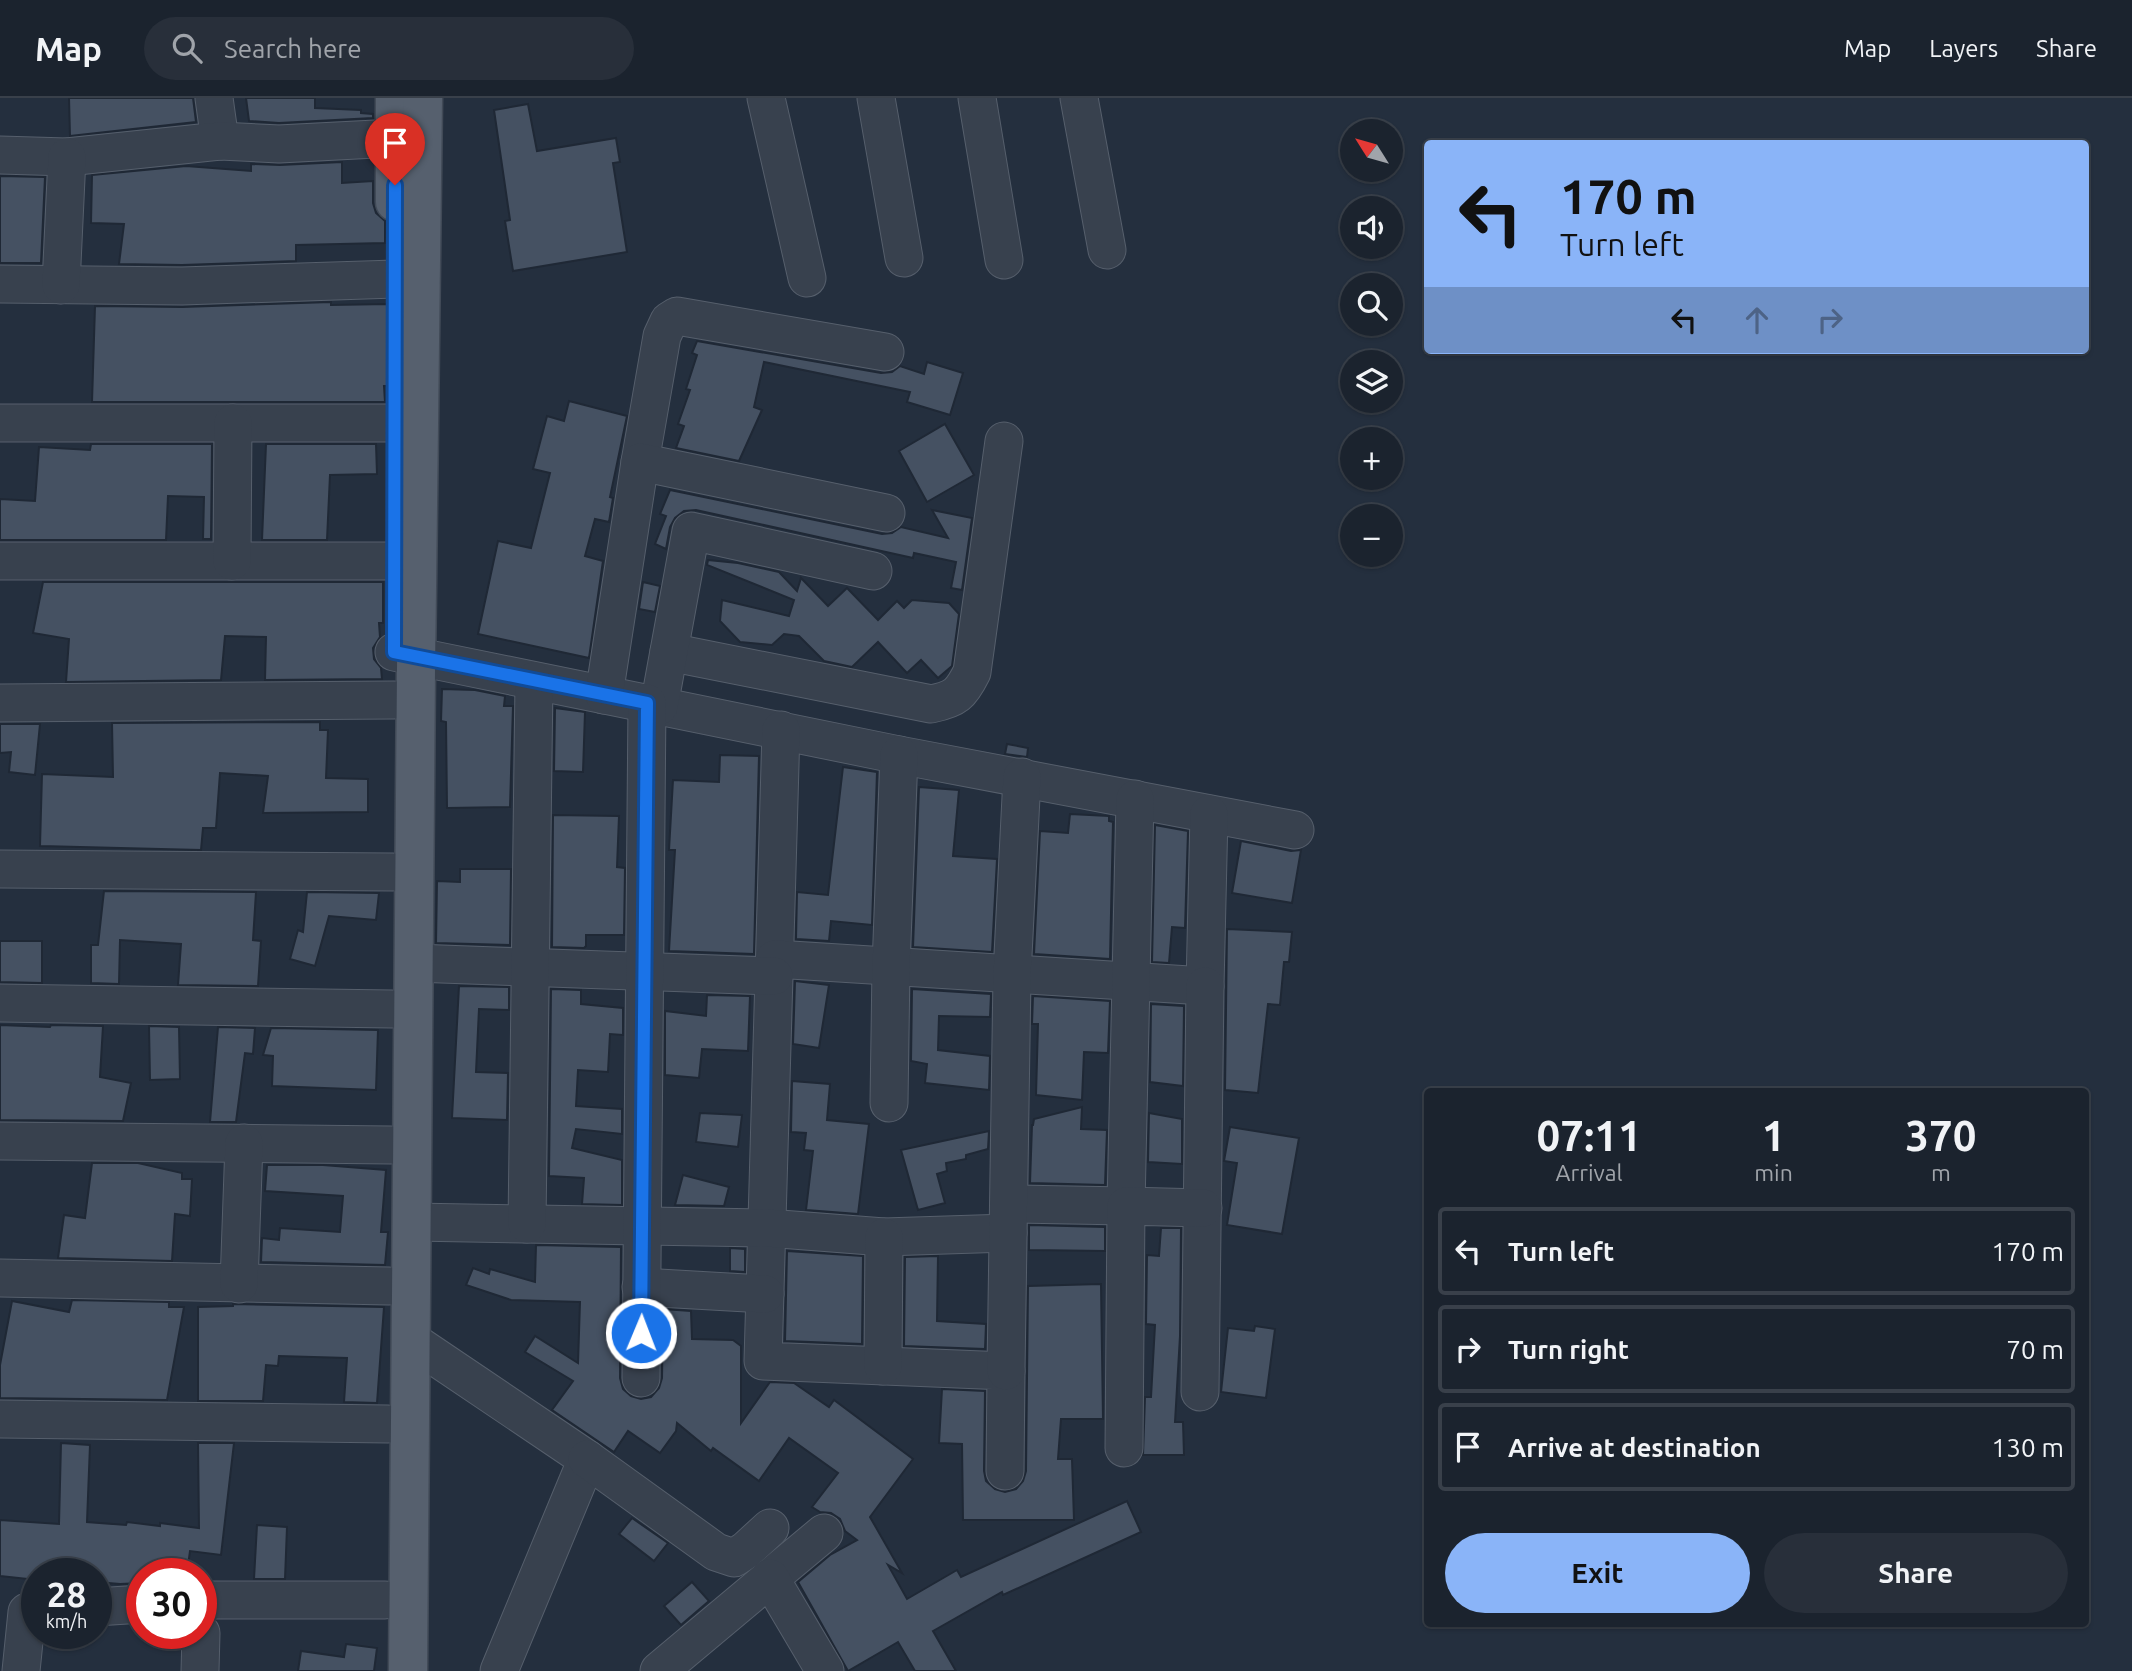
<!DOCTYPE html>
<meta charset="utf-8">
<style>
:root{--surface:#1b232e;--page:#282f3a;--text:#f1f3f6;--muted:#a0a4aa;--line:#39404a;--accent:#8ab4f8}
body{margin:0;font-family:Ubuntu,sans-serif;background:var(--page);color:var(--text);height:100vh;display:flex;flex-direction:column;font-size:26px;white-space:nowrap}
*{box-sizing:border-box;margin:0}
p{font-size:23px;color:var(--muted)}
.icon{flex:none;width:38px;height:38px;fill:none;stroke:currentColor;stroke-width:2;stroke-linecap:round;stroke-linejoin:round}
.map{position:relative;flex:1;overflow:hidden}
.panel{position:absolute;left:1424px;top:990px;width:665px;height:539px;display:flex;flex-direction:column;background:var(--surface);border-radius:7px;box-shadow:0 2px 5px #0004,0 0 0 2px var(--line)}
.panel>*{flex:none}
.top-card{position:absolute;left:1424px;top:42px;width:665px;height:214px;border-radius:7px;box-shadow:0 2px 5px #0004,0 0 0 2px var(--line);background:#8ab4f8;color:#111;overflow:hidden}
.needle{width:46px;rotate:307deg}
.buttons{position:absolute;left:1340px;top:21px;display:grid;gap:14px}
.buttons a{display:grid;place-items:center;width:63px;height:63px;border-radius:50%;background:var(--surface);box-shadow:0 2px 5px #0004,0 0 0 2px var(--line);font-size:35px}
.speed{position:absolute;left:21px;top:1460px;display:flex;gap:14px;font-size:35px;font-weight:700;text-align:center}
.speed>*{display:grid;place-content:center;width:91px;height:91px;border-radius:50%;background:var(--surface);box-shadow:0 2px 5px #0004,0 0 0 2px var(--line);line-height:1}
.speed small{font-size:18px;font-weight:400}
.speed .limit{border:10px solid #d22;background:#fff;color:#111}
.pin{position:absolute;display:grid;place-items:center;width:60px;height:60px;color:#fff;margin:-72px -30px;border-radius:50% 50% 50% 0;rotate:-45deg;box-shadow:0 0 7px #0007}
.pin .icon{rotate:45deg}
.me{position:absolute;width:77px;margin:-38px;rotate:1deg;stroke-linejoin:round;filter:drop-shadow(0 0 5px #0008)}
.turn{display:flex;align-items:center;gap:24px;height:147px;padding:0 21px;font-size:32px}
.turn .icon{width:91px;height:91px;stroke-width:2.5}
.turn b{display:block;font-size:49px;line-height:60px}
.lanes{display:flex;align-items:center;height:66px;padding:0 21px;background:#0003;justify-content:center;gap:35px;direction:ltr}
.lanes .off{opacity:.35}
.eta{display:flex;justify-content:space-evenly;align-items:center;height:119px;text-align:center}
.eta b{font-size:42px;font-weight:700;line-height:49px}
.cta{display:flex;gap:14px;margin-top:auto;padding:14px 21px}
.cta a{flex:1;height:80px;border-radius:42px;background:var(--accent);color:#111;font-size:28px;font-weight:700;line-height:80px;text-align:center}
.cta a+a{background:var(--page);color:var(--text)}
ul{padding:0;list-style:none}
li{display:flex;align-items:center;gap:21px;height:88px;margin:0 14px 10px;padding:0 7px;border:4px solid var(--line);border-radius:7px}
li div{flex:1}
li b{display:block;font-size:26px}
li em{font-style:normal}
header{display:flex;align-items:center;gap:42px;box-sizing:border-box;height:98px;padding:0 35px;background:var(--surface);border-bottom:2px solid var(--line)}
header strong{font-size:33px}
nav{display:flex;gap:38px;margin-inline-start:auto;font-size:24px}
.search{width:490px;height:63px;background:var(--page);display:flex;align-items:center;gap:18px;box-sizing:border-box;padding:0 24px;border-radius:38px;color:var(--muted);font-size:26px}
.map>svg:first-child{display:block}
</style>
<header>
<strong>Map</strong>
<div class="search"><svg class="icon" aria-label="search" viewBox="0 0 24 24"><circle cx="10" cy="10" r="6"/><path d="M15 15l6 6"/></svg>Search here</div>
<nav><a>Map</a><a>Layers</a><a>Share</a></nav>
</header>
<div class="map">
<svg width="2132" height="1573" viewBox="0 0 2132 1573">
<rect width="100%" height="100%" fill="#242f3e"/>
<!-- building -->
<g fill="#455162" stroke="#1f2835" stroke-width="2">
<path d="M 69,0 L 193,0 L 196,24 L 70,38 Z"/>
<path d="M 246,0 L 315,0 L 315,10 L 361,12 L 361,15 L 373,16 L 373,20 L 279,25 L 249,23 Z"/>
<path d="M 528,6 L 537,53 L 616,40 L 620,64 L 613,65 L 627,154 L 513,173 L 505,123 L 510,122 L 494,12 Z"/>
<path d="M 342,64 L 342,85 L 373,83 L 373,105 L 376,115 L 385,123 L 385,145 L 296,147 L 296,163 L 182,167 L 119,166 L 124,126 L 91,125 L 92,77 L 186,68 L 251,73 L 251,66 L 280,67 Z"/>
<path d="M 0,78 L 45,79 L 41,165 L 0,165 Z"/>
<path d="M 331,204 L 331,207 L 389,206 L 390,288 L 384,288 L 385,304 L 92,304 L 95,208 L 182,209 Z"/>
<path d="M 697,243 L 881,275 L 892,274 L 900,268 L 924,276 L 927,264 L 963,275 L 950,317 L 907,304 L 910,294 L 764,264 L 754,309 L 762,312 L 739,363 L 676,350 L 684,328 L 678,326 L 690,292 L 686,291 L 697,257 L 692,255 Z"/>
<path d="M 569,303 L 627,318 L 610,399 L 613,400 L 609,424 L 595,421 L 585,458 L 603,463 L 589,560 L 478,536 L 498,443 L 531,450 L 550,375 L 533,371 L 547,318 L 564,323 Z"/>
<path d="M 945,326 L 974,377 L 927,404 L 899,353 Z"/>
<path d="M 91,346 L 212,346 L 211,441 L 203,441 L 204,399 L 168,398 L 166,442 L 0,442 L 0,401 L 35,403 L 39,349 L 90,352 Z"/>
<path d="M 266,346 L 376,346 L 377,376 L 330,377 L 327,442 L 262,442 Z"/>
<path d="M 670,392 L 882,436 L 892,435 L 901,429 L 948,440 L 932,412 L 972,420 L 962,492 L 951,490 L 956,464 L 914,455 L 913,460 L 696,412 L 684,413 L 675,420 L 670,429 L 666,451 L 655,446 L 666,418 L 660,416 Z"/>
<path d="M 708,462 L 738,465 L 779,474 L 797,493 L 801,480 L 828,508 L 847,490 L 878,522 L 897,503 L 904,510 L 912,502 L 949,505 L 959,516 L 952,568 L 938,580 L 921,562 L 907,575 L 878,544 L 852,569 L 824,563 L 799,538 L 784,536 L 772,547 L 740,544 L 720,523 L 722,502 L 789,518 L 794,502 L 707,467 Z"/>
<path d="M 43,484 L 383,484 L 383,525 L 379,525 L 380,539 L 373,550 L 374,561 L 381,570 L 382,581 L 265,582 L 266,539 L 225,538 L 221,582 L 66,584 L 69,541 L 33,535 Z"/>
<path d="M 643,484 L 660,488 L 655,514 L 639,511 Z"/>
<path d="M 442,591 L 475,592 L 505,598 L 504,608 L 513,608 L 510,709 L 447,710 L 446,624 L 441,623 Z"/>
<path d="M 555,610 L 585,614 L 583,674 L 554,673 Z"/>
<path d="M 320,624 L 320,632 L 328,632 L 326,680 L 368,681 L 368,714 L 263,715 L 268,678 L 220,675 L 216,730 L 203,730 L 201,752 L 40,748 L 42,676 L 113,679 L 112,625 Z"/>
<path d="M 0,626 L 40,626 L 35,677 L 9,674 L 11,654 L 0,655 Z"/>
<path d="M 1007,646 L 1028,650 L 1027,659 L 1005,656 Z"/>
<path d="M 720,657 L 759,658 L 754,856 L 669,853 L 675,752 L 669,752 L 673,682 L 719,684 Z"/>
<path d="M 843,669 L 877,674 L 872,827 L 831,823 L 829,843 L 796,841 L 797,794 L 828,797 Z"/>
<path d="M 919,689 L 959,692 L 953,758 L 997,761 L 992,854 L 913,849 Z"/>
<path d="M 1070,716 L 1109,718 L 1109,723 L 1113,724 L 1110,861 L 1034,856 L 1040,733 L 1068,735 Z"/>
<path d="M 553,717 L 619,718 L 617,769 L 625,770 L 624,837 L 586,837 L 586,848 L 584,850 L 552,849 Z"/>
<path d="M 1155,727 L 1188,733 L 1185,830 L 1172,829 L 1169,865 L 1152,864 Z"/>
<path d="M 1241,743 L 1291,753 L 1301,752 L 1292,805 L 1232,795 Z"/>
<path d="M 460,771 L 511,771 L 510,847 L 436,845 L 437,783 L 460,784 Z"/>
<path d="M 104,793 L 256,794 L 253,842 L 261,843 L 258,888 L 178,887 L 181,846 L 120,842 L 119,886 L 91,885 L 91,847 L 98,847 Z"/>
<path d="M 307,794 L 379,795 L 376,822 L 329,818 L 315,868 L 290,861 L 298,832 L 303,834 Z"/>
<path d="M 1227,831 L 1292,834 L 1289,864 L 1284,864 L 1280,907 L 1268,906 L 1258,995 L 1225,992 Z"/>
<path d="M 0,843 L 42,843 L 42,885 L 0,884 Z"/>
<path d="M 795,883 L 829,887 L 819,950 L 793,946 Z"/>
<path d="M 459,888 L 509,889 L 509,912 L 479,911 L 476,974 L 508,975 L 507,1022 L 452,1020 Z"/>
<path d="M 551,891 L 581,892 L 581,906 L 623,910 L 623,937 L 610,936 L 608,974 L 578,972 L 576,1008 L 622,1011 L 622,1036 L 576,1031 L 572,1050 L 622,1062 L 622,1107 L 582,1106 L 584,1080 L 549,1078 Z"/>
<path d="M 912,891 L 991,896 L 990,919 L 939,918 L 938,952 L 990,958 L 989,992 L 925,985 L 927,966 L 911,963 Z"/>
<path d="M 707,897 L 750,898 L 748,953 L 702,951 L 699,980 L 665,977 L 665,913 L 706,918 Z"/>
<path d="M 1033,898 L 1110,903 L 1108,955 L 1084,954 L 1082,1002 L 1036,997 L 1038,926 L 1032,926 Z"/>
<path d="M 1151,906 L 1184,908 L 1183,988 L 1150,984 Z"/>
<path d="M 0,927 L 50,929 L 51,927 L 103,928 L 100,979 L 131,985 L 123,1023 L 0,1022 Z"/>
<path d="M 149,928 L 179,929 L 180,981 L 150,982 Z"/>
<path d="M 218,929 L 255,930 L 253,956 L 245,955 L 236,1024 L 210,1024 Z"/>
<path d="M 271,930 L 378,932 L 376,992 L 272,988 L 273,958 L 263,957 Z"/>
<path d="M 792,983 L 830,986 L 827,1022 L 869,1026 L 858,1116 L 806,1112 L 813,1053 L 804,1052 L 806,1035 L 791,1034 Z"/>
<path d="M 1082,1009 L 1081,1031 L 1107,1032 L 1105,1087 L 1030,1085 L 1032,1027 L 1033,1027 L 1034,1021 Z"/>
<path d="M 700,1015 L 742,1017 L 738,1049 L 696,1044 Z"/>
<path d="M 1149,1015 L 1182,1021 L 1182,1066 L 1148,1064 Z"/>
<path d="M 1230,1029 L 1299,1040 L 1282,1136 L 1227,1127 L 1237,1065 L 1224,1063 Z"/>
<path d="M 989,1033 L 988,1051 L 966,1057 L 966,1061 L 946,1065 L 947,1073 L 937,1076 L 945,1105 L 918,1112 L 901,1052 Z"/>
<path d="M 92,1065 L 138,1065 L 182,1075 L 182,1081 L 192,1081 L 190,1118 L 175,1116 L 172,1163 L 58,1160 L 64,1117 L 85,1120 Z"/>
<path d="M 267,1067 L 323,1067 L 386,1072 L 381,1134 L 388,1134 L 385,1167 L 261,1164 L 262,1140 L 279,1142 L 280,1130 L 340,1134 L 343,1098 L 265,1093 Z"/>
<path d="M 683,1077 L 729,1089 L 724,1108 L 675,1107 Z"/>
<path d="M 1029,1127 L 1105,1129 L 1105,1153 L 1029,1152 Z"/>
<path d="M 1161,1130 L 1181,1130 L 1180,1238 L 1175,1324 L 1183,1324 L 1184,1357 L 1143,1357 L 1145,1299 L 1151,1299 L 1155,1227 L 1146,1226 L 1147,1157 L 1159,1158 Z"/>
<path d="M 536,1147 L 621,1149 L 620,1280 L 623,1291 L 631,1298 L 641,1301 L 651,1299 L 659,1290 L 662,1280 L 663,1211 L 691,1213 L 692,1241 L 733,1242 L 741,1248 L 741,1325 L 770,1284 L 794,1285 L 829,1309 L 834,1302 L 913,1361 L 870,1419 L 902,1475 L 888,1467 L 907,1501 L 957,1472 L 961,1479 L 1127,1403 L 1141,1434 L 1003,1497 L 1002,1494 L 933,1533 L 956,1573 L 915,1573 L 898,1544 L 848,1573 L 798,1484 L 830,1457 L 857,1442 L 845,1433 L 840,1421 L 831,1415 L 820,1414 L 812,1409 L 838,1375 L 789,1340 L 759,1383 L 713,1350 L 711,1353 L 677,1325 L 676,1333 L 660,1355 L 628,1333 L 614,1354 L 552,1312 L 573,1283 L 525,1254 L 535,1238 L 578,1265 L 580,1204 L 511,1202 L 466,1187 L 473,1170 L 489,1176 L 490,1171 L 535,1184 Z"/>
<path d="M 730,1150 L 745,1151 L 745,1174 L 730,1173 Z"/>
<path d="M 787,1153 L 863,1158 L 862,1246 L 785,1243 Z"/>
<path d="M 938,1158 L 937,1223 L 986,1226 L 985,1251 L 904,1248 L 905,1159 Z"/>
<path d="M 1101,1186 L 1103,1321 L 1061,1321 L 1058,1361 L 1072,1361 L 1074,1422 L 963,1422 L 962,1346 L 939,1345 L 942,1291 L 985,1293 L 984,1373 L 986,1383 L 995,1391 L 1005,1394 L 1016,1391 L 1023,1383 L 1026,1373 L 1028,1188 Z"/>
<path d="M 72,1202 L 169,1204 L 169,1209 L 184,1209 L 167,1302 L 0,1300 L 0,1267 L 12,1203 L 69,1214 Z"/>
<path d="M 233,1206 L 384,1209 L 377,1305 L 344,1304 L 347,1260 L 279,1258 L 278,1268 L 266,1267 L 263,1303 L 198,1303 L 198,1209 L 233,1208 Z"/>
<path d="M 1255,1228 L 1275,1231 L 1266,1300 L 1221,1294 L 1228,1230 L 1254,1233 Z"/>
<path d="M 61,1345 L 90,1347 L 87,1424 L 126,1427 L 127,1424 L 160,1428 L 160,1425 L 199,1430 L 198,1345 L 234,1345 L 221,1457 L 190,1453 L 187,1475 L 142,1475 L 142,1485 L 120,1486 L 96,1484 L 96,1475 L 37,1475 L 37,1482 L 0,1478 L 0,1422 L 59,1426 Z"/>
<path d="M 632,1420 L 668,1445 L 654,1463 L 619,1436 Z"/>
<path d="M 257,1427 L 287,1429 L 285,1481 L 254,1481 Z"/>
<path d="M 692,1484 L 709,1503 L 681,1527 L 664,1508 Z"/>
<path d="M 346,1546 L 377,1550 L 374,1573 L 298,1573 L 301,1553 L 344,1559 Z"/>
</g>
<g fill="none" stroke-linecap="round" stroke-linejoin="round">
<defs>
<g id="minor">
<path d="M 214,0 L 220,43"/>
<path d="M 766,0 L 807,180"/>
<path d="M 876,0 L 904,160"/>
<path d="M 977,0 L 1004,162"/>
<path d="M 1079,0 L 1107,152"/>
<path d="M 0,57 L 67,59 L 220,43 L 279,46 L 395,40"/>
<path d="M 0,186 L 182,188 L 395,181 L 421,183"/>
<path d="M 61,187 L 67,59"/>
<path d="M 0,325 L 395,325"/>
<path d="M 640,364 L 662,238 L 669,223 L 677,218 L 885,254"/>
<path d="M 0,463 L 394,463"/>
<path d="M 232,463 L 233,325"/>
<path d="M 394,554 L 899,657 L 1295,732"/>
<path d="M 669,554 L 931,606 C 956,601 961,596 972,574 L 1004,343"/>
<path d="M 604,597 L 640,364 L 886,415"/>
<path d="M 0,605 L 394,602"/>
<path d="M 659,608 L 691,433 L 873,473"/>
<path d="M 781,632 L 763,1263 L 1006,1273 L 1005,1373"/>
<path d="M 0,771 L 393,774"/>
<path d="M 775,861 L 1205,888 L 1209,716"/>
<path d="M 414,865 L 774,878"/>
<path d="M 0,905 L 392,911"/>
<path d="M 889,1005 L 891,869 L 899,657"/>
<path d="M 0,1043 L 391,1047"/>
<path d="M 1009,1106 L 1126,1108 L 1135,701"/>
<path d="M 412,1124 L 767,1130 L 884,1139 L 1008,1135"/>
<path d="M 527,1126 L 534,583"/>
<path d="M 0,1180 L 389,1188"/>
<path d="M 239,1186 L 244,1045"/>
<path d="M 641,1189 L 765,1196"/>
<path d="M 412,1243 L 587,1361 L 499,1573"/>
<path d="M 883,1268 L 884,1139"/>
<path d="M 1006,1273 L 1012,877 L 1022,679"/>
<path d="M 641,1280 L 647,605"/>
<path d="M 1200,1294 L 1205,888"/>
<path d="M 0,1321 L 388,1326"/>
<path d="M 1124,1350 L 1126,1108 L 1203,1110"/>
<path d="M 587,1361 L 716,1454 L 734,1460 L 746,1452 L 770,1430"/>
<path d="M 770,1480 L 824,1435"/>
<path d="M 201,1502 L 385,1502"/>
<path d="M 96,1509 L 142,1506"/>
<path d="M 21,1573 L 27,1514"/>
<path d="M 200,1573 L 201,1535"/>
<path d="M 659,1573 L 770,1480 L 825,1573"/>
</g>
<g id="major">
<path d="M 395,104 L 395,0"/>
<path d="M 408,1573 L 416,571 L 423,0"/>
</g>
</defs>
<!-- minor casing -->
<use href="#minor" stroke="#565f6c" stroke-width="39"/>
<!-- major casing -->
<use href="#major" stroke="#414a57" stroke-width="41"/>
<!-- minor -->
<use href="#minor" stroke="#38414e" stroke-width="37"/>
<!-- major -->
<use href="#major" stroke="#56606e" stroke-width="38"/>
</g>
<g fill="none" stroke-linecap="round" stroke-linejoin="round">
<defs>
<path id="route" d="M 395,87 L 394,554 L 647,605 L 641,1235"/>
</defs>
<!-- route casing -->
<use href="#route" stroke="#114b97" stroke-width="18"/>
<!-- route -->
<use href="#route" stroke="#1a73e8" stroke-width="12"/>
</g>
</svg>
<div class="buttons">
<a><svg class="needle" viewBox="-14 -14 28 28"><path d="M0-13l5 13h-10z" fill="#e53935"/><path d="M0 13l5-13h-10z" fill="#a0a4aa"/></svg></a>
<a><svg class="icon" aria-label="sound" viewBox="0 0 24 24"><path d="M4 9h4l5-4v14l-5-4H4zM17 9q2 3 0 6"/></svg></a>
<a><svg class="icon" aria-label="search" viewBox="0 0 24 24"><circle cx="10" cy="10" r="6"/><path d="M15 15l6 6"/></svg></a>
<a><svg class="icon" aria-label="layers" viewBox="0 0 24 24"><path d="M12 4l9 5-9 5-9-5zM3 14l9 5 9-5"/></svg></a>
<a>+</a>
<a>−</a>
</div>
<div class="speed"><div>28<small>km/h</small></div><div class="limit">30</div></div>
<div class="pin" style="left:395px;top:87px;background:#d93025"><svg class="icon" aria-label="arrive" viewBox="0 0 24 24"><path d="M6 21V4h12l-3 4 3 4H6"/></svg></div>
<svg class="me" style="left:641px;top:1235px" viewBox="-20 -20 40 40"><circle r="17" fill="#1a73e8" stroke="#fff" stroke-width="3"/><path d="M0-11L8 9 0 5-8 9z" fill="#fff"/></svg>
<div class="top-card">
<div class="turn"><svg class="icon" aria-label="left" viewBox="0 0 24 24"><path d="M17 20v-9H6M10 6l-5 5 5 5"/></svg><div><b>170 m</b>Turn left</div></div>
<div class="lanes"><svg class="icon" aria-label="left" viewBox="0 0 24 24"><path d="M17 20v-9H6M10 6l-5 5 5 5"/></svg><svg class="icon off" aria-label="ahead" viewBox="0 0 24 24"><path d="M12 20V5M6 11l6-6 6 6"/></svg><svg class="icon off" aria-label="right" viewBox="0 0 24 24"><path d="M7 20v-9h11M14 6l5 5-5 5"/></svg></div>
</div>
<section class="panel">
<div class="eta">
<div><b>07:11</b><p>Arrival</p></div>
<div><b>1</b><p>min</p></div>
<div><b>370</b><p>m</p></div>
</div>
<ul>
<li><svg class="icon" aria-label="left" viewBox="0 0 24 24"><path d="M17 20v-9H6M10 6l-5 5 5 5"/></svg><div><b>Turn left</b></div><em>170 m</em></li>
<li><svg class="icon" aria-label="right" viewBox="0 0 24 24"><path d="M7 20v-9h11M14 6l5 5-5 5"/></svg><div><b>Turn right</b></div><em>70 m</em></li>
<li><svg class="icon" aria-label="arrive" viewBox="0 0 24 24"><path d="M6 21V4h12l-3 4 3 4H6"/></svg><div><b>Arrive at destination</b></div><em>130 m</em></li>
</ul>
<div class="cta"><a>Exit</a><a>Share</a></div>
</section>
</div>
